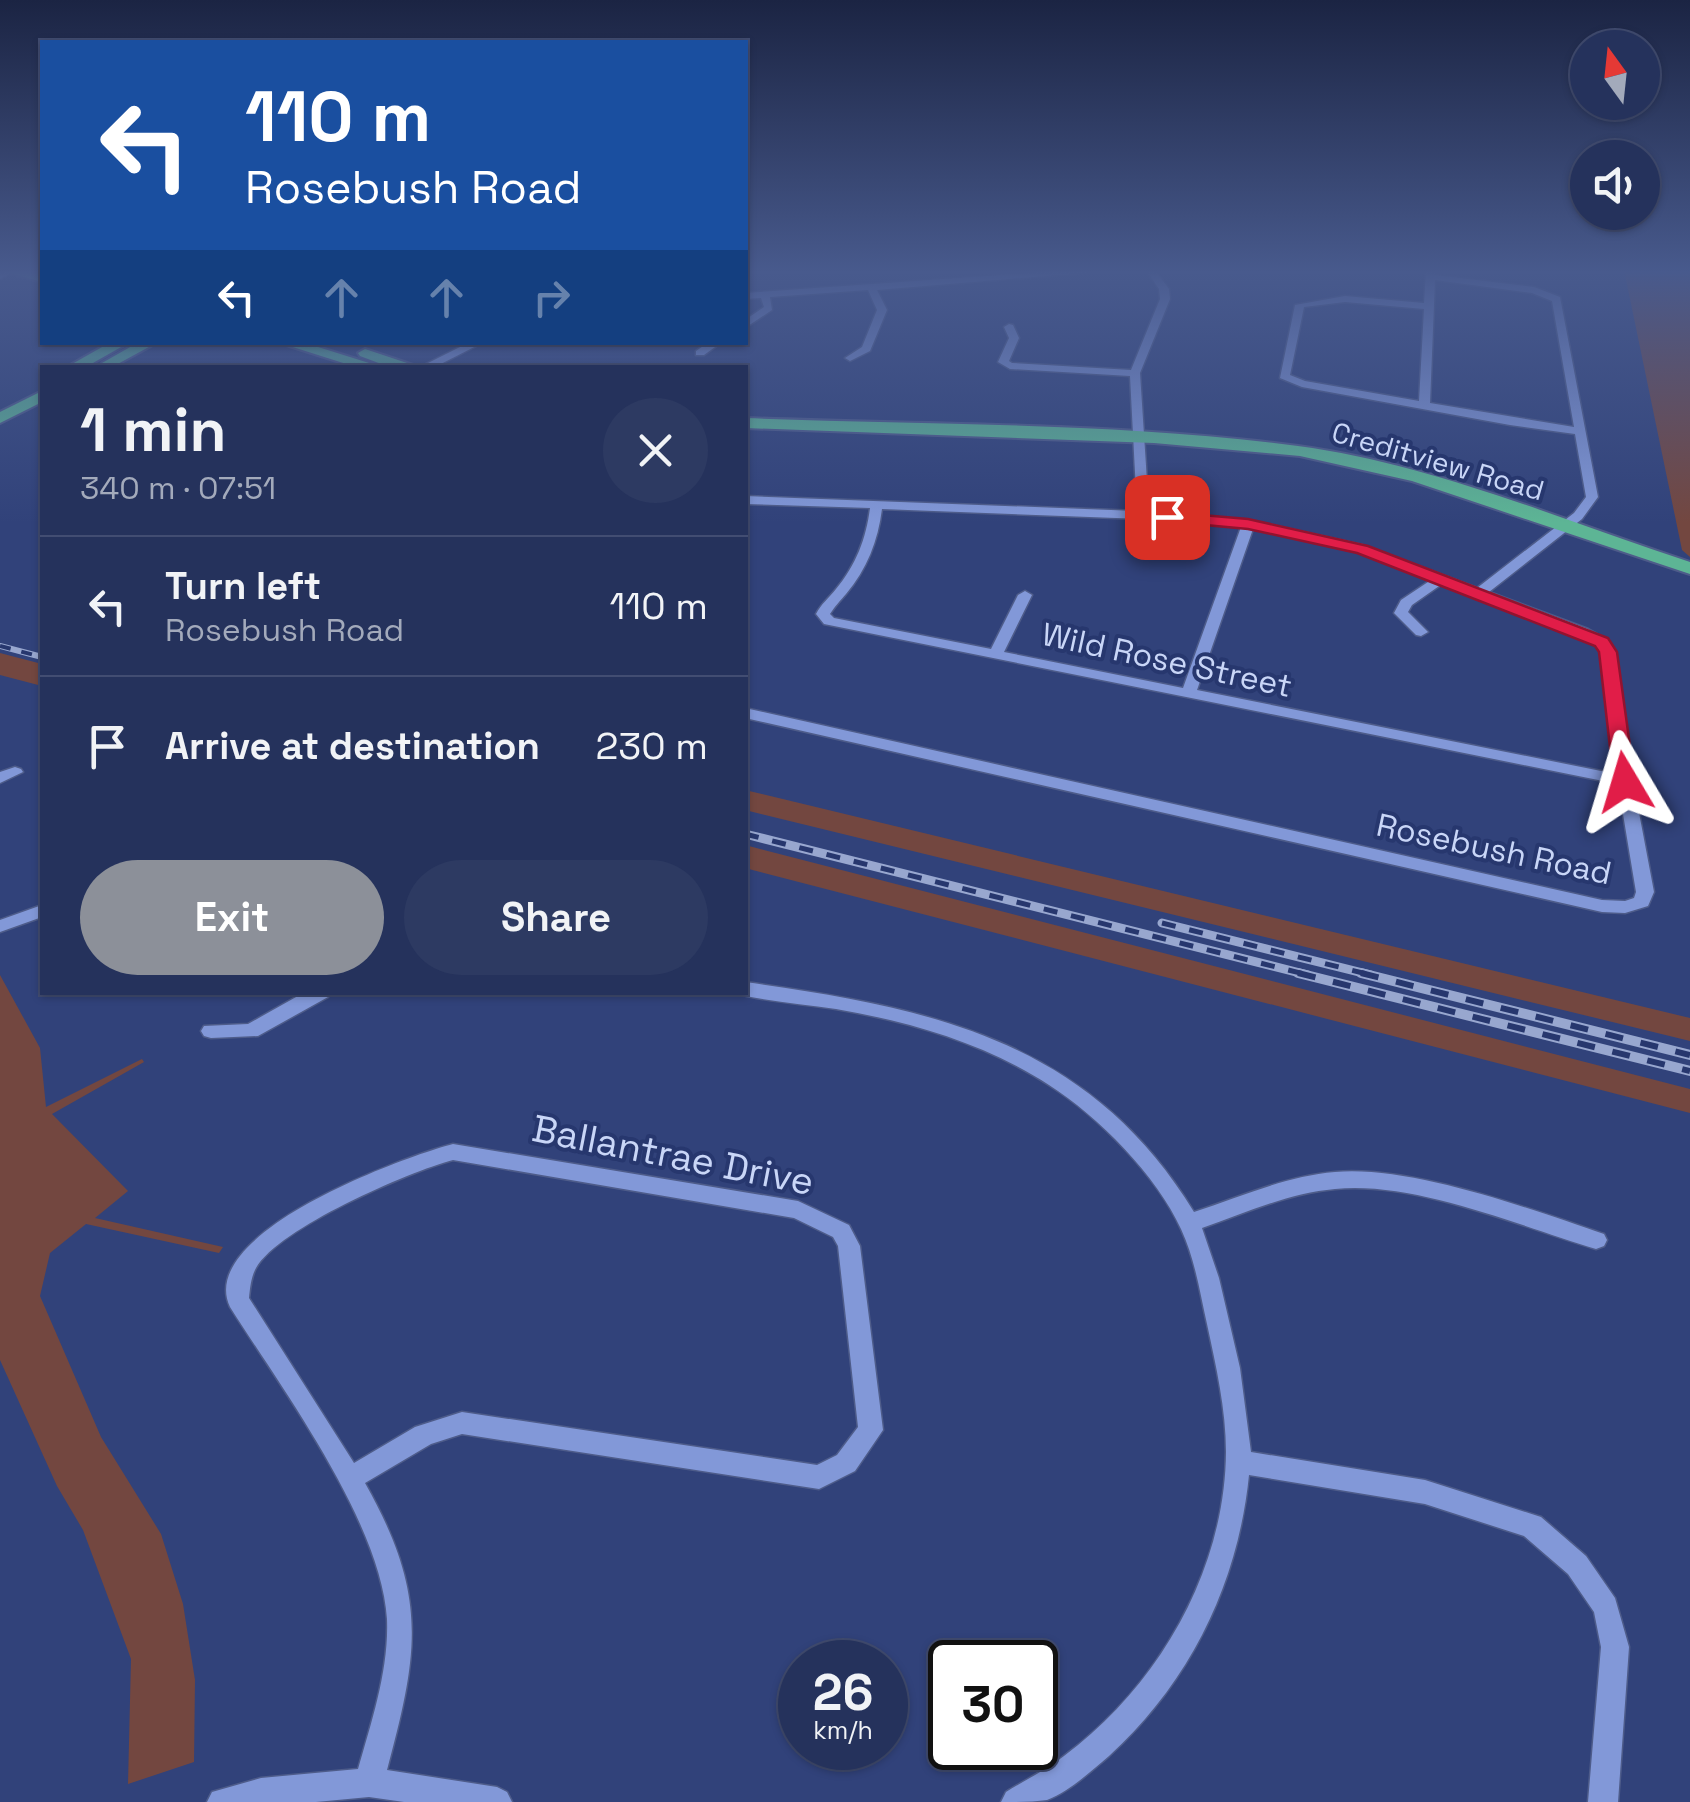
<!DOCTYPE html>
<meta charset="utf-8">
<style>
:root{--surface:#25325c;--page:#2d3a62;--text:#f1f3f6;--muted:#a3aabb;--line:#424d72;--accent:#8c9099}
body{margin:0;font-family:"Space Grotesk",sans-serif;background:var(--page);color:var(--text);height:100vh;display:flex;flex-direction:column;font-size:38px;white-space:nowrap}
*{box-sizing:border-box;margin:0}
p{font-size:32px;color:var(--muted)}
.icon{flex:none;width:55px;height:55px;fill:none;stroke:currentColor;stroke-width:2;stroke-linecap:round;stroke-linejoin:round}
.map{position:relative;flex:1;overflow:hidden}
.drawer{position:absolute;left:40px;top:365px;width:708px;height:630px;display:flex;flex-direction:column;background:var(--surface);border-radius:0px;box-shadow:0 2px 8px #0004,0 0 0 2px var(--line)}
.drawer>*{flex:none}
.top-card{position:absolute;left:40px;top:40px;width:708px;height:305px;border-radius:0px;box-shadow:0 2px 8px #0004,0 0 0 2px var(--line);background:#1a4fa0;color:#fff;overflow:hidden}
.needle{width:65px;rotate:345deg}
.tools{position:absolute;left:1570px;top:30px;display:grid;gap:20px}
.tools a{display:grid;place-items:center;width:90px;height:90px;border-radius:50%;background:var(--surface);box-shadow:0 2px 8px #0004,0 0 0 2px var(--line);font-size:50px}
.speed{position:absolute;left:778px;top:1640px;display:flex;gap:20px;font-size:50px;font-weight:700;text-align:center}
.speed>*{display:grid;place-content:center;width:130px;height:130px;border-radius:50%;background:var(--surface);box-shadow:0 2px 8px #0004,0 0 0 2px var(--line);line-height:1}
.speed small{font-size:25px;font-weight:400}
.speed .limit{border:5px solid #111;border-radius:15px;background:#fff;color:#111}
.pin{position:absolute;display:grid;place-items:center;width:85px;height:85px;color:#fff;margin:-42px;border-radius:20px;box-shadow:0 5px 15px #0006}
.me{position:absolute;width:110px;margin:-55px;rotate:353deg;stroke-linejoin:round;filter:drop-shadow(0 0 8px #0008)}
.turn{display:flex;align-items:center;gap:35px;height:210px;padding:0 40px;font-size:45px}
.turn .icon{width:130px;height:130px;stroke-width:2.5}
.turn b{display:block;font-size:70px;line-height:85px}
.lanes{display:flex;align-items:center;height:95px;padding:0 40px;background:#0003;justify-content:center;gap:50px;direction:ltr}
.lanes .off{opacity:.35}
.round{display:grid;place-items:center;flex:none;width:105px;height:105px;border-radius:52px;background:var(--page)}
.summary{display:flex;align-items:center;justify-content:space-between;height:170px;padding:0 40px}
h1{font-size:60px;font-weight:600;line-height:75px}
.primary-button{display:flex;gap:20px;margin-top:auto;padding:20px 40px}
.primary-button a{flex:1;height:115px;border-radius:60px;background:var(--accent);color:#fff;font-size:40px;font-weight:600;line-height:115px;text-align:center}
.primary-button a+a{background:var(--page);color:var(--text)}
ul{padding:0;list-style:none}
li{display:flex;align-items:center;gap:30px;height:140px;padding:0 40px;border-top:2px solid var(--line)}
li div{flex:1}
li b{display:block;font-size:38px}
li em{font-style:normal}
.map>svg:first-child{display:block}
</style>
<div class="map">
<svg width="1690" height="1802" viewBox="0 0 1690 1802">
<rect width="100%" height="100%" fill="#31427a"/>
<!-- green -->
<g fill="#734740">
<path d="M 1624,270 L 1690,270 L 1690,557 L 1682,550 Z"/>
<path d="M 0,653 L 42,664 L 42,686 L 0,675 Z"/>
<path d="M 745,790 L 1690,1018 L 1690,1041 L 745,810 Z"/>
<path d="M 745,845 L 1690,1089 L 1690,1113 L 745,868 Z"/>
<path d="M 0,975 L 40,1048 L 46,1107 L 142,1059 L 144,1062 L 52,1114 L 128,1191 L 95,1218 L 223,1247 L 219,1253 L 86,1224 L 50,1253 L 40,1296 L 101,1437 L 161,1534 L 183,1604 L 195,1680 L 194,1762 L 128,1784 L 131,1659 L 83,1530 L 57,1486 L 0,1360 Z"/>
</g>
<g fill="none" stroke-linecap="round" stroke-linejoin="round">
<defs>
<g id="minor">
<path d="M 5,270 L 18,270 L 0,279 L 0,273 Z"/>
<path d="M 1070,270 L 1118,270 L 877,290 L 887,310 L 870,351 L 850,361 L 845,358 L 862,347 L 877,310 L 868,290 L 770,297 L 772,310 L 745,328 L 745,320 L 764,307 L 761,298 L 745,299 L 745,293 Z"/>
<path d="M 1146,270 L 1155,270 L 1169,289 L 1170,299 L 1140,373 L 1149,512 L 1248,520 L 1362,545 L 1477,588 L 1574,513 L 1586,497 L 1575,434 L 1510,425 L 1302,387 L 1280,378 L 1295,305 L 1345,296 L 1424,303 L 1426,270 L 1436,270 L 1435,275 L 1534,287 L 1560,297 L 1598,497 L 1582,519 L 1489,592 L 1588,629 L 1606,639 L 1615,652 L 1633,781 L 1654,892 L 1648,906 L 1625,913 L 1602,912 L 745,718 L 745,708 L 1602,900 L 1625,901 L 1634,898 L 1636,892 L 1618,784 L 829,625 L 824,624 L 816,614 C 821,604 829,598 836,589 C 856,565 866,539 870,508 L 745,504 L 745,496 L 1137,511 L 1130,376 L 1010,369 L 998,362 L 1009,338 L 1004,327 L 1009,324 L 1013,325 L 1019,338 L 1009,361 L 1012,363 L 1131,370 L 1160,299 L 1159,289 ZM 1435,280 L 1532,293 L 1552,301 L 1574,427 L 1430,403 ZM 1345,302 L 1424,309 L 1419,401 L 1305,381 L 1290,375 L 1304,307 ZM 882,509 L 1143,519 L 1241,527 L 1183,688 L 1004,652 L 1032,595 L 1025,591 L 1018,595 L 991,649 L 834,618 L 830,614 C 835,606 840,601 846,594 C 867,569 878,541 882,509 ZM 1253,529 L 1358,552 L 1431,580 L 1401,600 L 1394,613 L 1416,635 L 1421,636 L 1428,632 L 1408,612 L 1412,605 L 1442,584 L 1578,635 L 1596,645 L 1601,652 L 1616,774 L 1197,690 Z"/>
<path d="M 470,342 L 484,342 L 433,368 L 418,368 Z"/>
<path d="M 709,342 L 722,342 L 704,355 L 696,355 L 696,351 Z"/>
<path d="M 15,767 L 21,769 L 23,772 L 0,783 L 0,772 Z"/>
<path d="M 42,905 L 42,917 L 0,932 L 0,920 Z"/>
<path d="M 745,982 C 931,1008 1089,1040 1194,1212 C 1240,1197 1286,1176 1335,1172 C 1410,1165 1531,1209 1604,1234 L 1607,1240 L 1604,1246 L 1596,1249 C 1519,1226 1415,1181 1335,1189 C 1289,1193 1245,1213 1202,1228 L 1219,1278 L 1240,1368 L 1251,1452 L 1425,1480 L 1541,1517 L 1586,1556 L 1615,1598 L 1629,1647 L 1618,1802 L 1588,1802 L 1601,1647 L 1594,1612 L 1568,1574 L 1524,1536 L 1425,1504 L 1249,1475 C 1238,1584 1190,1682 1109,1756 C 1090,1772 1070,1791 1047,1800 C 1034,1802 1015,1802 1001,1802 L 1006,1792 C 1025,1780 1046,1770 1064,1756 C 1158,1686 1225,1571 1226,1452 C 1226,1409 1216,1366 1207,1324 C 1200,1293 1195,1259 1181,1229 C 1157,1176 1098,1116 1049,1085 C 984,1043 911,1022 836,1009 C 804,1004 770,1002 738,994 L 745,992 Z"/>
<path d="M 305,992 L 330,992 L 328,997 L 258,1036 L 211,1038 L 204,1036 L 201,1031 L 204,1026 L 248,1024 Z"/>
<path d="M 453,1144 L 798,1201 L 849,1225 L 860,1246 L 883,1430 L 855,1471 L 819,1489 L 462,1434 L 431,1444 L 365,1483 C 428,1595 419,1651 387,1770 L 497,1787 L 507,1792 L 512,1802 L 404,1802 L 369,1797 L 316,1802 L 207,1802 L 212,1792 L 261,1778 L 358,1769 C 372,1720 389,1669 387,1619 C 381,1522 282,1389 230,1307 C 195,1233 403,1157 453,1144 ZM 453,1160 L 794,1218 L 833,1237 L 838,1246 L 858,1427 L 837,1455 L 817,1465 L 462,1412 L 415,1427 L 354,1463 L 249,1298 C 250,1288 251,1277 256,1268 C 279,1228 408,1172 453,1160 Z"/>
</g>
<g id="major">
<path d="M 9,270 L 42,274 L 42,282 L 10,273 Z"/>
<path d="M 111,342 L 130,342 L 84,368 L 65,368 Z"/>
<path d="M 139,342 L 158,342 L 114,366 L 102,363 Z"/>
<path d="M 277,342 L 302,342 L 385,368 L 359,368 Z"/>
<path d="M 365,349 L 413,365 L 415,368 L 392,368 L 360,356 L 358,353 Z"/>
<path d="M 42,391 L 42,402 L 0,423 L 0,412 Z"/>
<path d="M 745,418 C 927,425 1117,422 1298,446 C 1432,464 1562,520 1690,562 L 1690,574 L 1412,481 L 1300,456 L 1154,443 L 745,428 Z"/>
</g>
</defs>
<!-- minor casing -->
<use href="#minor" stroke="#4e5c8a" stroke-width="3"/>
<!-- major casing -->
<use href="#major" stroke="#4e5c8a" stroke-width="4"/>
<!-- minor -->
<use href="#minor" fill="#8298d8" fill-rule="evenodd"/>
<!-- major -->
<use href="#major" fill="#5db595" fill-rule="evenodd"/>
<defs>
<path id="rail-far2" d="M 0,646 L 42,657"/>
<g id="rail-far1">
<path d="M 745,834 L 1308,975"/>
<path d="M 1162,923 L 1371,975"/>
</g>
<g id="rail">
<path d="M 1298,973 L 1690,1071"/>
<path d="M 1361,973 L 1690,1055"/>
</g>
</defs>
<!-- rail-far2 casing -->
<use href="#rail-far2" stroke="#98a7cf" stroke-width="6"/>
<!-- rail-far1 casing -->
<use href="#rail-far1" stroke="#98a7cf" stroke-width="9"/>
<!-- rail casing -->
<use href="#rail" stroke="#98a7cf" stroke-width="10"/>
<!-- rail-far2 -->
<use href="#rail-far2" stroke="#27376e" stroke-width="4" stroke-dasharray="11" stroke-linecap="butt"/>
<!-- rail-far1 -->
<use href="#rail-far1" stroke="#27376e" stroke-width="5" stroke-dasharray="14" stroke-linecap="butt"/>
<!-- rail -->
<use href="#rail" stroke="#27376e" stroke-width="6" stroke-dasharray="18" stroke-linecap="butt"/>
</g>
<!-- sky -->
<linearGradient id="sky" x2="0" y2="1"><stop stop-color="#1b2443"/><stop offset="0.52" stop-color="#485a8d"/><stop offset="1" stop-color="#485a8d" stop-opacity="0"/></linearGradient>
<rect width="1690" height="523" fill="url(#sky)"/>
<!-- route -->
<path fill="#e11d48" stroke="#92132f" stroke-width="2.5" d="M 1167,512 L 1248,519 L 1368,546 L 1608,638 L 1617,652 L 1635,782 L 1625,788 L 1614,782 L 1599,652 L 1595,646 L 1357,553 L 1248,529 L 1162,521 L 1162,514 Z"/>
<g text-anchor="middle" stroke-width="8" stroke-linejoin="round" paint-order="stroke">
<!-- far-street labels -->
<g font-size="28" fill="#c9d6f7" stroke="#27376e">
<text transform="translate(1438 461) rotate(16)" y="10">Creditview Road</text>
</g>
<!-- street labels -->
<g font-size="32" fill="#c9d6f7" stroke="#27376e">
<text transform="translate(1167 660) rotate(12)" y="11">Wild Rose Street</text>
<text transform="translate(1494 849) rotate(12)" y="11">Rosebush Road</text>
</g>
<!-- near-street labels -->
<g font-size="38" fill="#c9d6f7" stroke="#27376e">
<text transform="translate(673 1155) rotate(11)" y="13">Ballantrae Drive</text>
</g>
</g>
</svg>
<div class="tools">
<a><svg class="needle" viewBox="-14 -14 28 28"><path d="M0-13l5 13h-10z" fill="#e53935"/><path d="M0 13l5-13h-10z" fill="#a3aabb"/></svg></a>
<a><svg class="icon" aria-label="sound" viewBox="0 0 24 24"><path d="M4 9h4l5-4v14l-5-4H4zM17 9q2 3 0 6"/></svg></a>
</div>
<div class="speed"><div>26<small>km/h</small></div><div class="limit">30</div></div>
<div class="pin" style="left:1167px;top:517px;background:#d93025"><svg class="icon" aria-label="arrive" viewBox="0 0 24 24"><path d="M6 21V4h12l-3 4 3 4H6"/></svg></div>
<svg class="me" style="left:1625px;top:782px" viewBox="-20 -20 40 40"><path d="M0-17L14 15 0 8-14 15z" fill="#e11d48" stroke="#fff" stroke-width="4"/></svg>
<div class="top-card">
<div class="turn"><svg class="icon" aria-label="left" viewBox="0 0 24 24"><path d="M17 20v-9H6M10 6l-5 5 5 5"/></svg><div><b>110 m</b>Rosebush Road</div></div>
<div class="lanes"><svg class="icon" aria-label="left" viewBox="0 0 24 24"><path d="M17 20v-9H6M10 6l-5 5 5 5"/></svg><svg class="icon off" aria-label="ahead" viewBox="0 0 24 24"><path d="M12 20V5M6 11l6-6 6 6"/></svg><svg class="icon off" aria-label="ahead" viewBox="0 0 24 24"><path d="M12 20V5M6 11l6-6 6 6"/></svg><svg class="icon off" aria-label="right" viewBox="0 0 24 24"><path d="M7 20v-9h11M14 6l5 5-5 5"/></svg></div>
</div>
<section class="drawer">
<div class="summary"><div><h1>1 min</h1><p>340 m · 07:51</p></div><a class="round"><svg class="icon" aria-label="close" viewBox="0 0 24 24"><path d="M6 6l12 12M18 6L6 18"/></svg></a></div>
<ul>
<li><svg class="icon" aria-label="left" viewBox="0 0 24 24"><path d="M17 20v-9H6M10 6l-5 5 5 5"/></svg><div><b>Turn left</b><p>Rosebush Road</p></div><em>110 m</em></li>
<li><svg class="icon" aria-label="arrive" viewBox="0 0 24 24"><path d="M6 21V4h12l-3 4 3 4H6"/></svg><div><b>Arrive at destination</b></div><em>230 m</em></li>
</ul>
<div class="primary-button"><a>Exit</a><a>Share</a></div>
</section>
</div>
